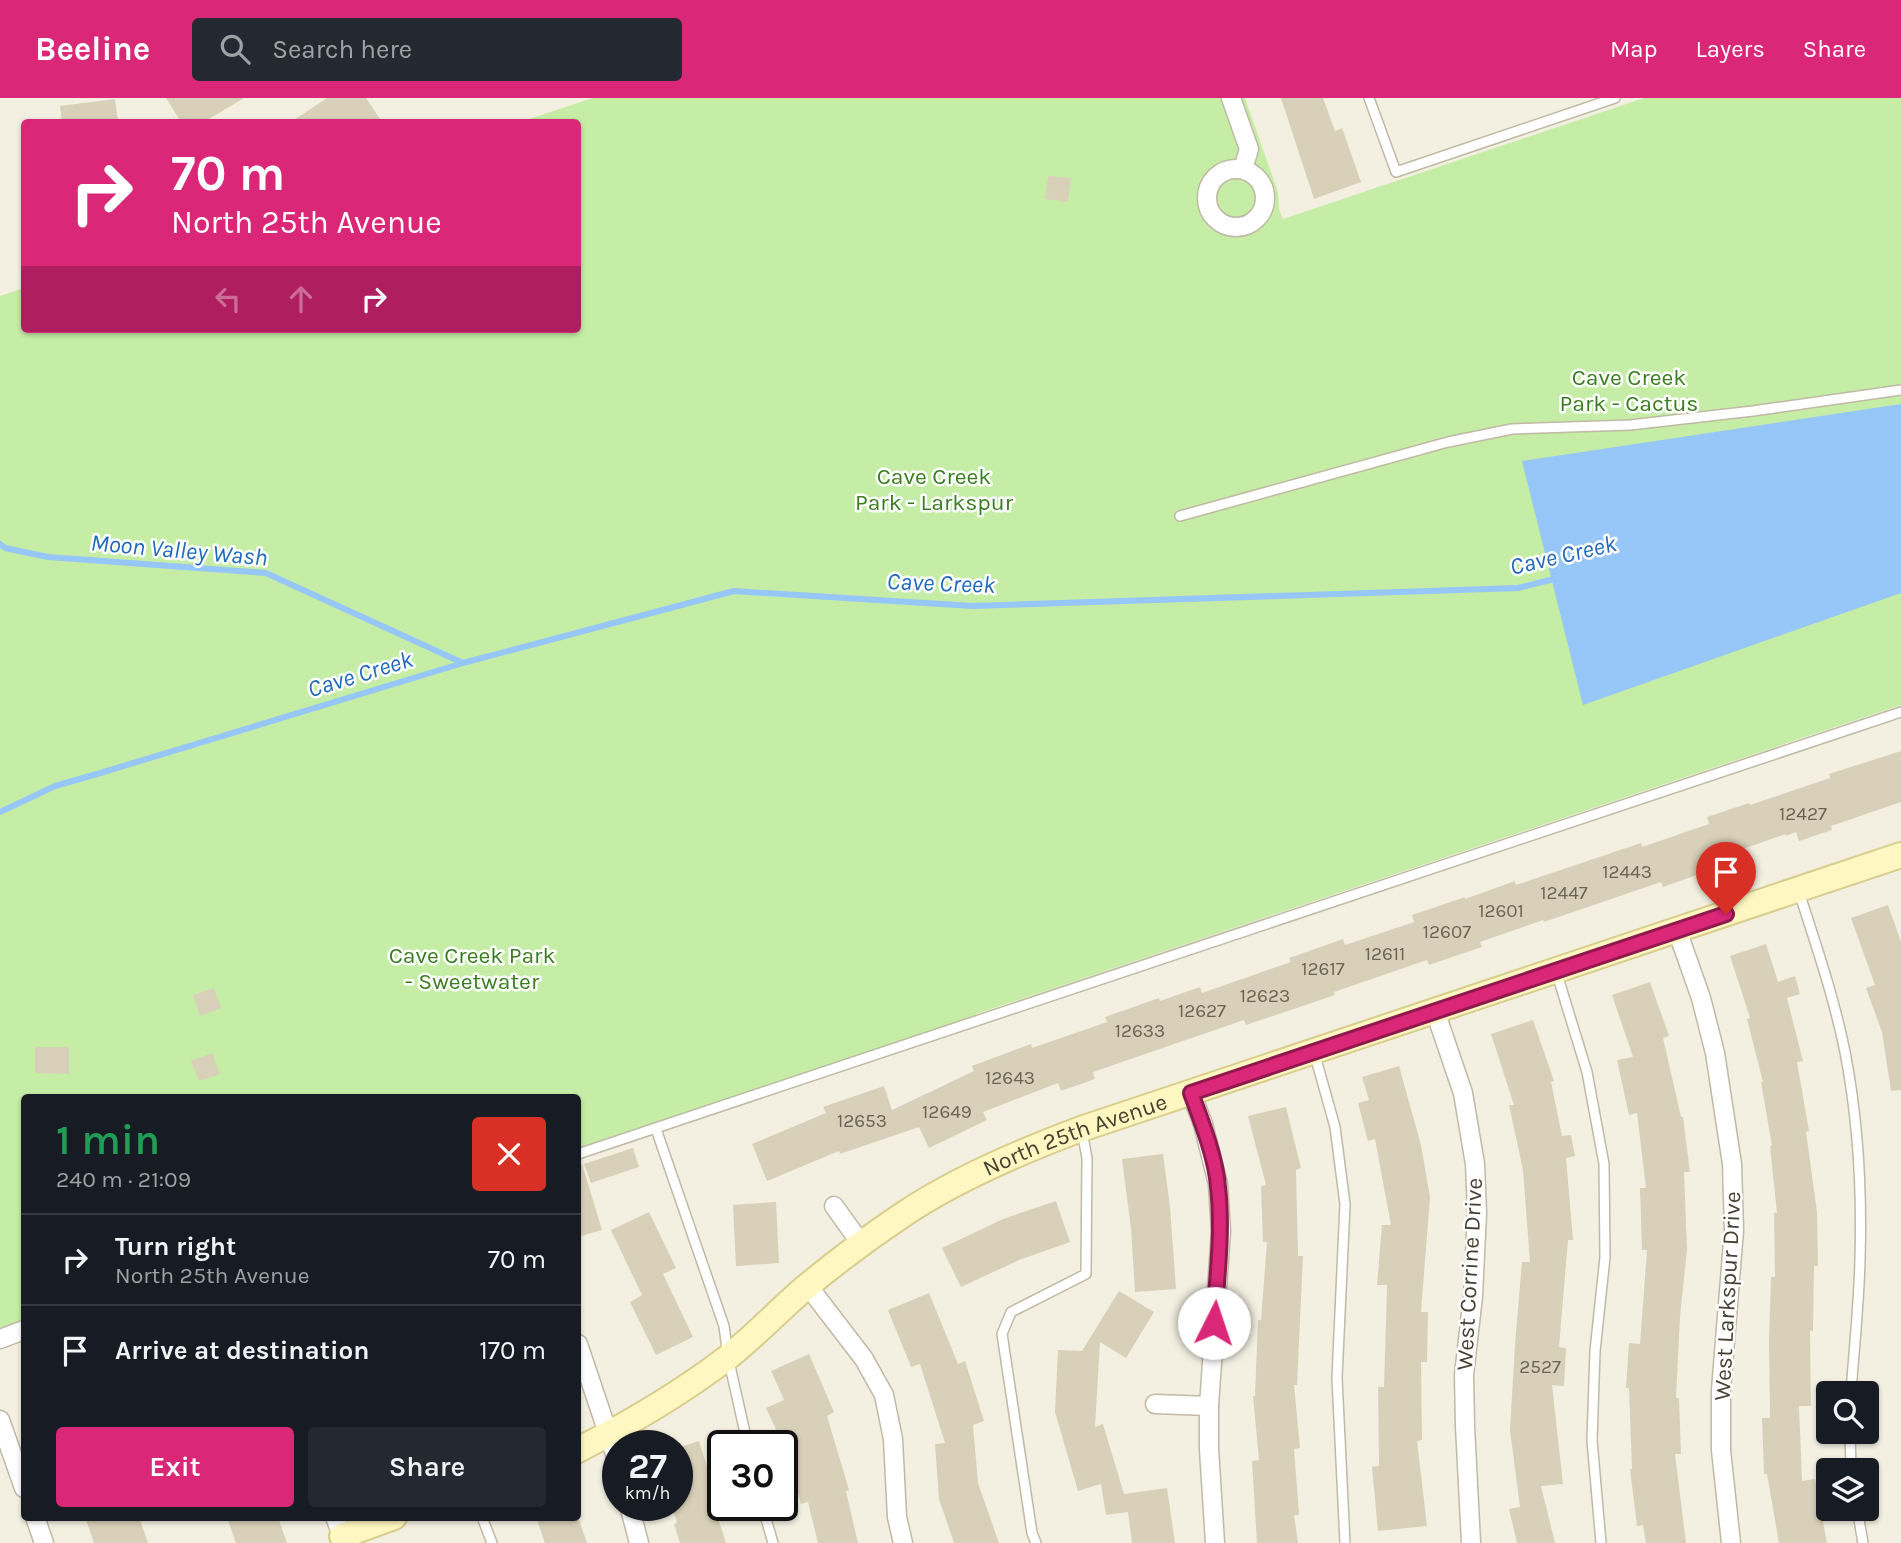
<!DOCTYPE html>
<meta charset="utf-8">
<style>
:root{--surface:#171b24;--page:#242831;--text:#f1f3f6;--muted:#9ea1a6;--line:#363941;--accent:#db2777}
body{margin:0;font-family:Karla,sans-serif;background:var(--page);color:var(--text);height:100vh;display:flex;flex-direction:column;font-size:26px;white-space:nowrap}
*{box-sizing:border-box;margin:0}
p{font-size:23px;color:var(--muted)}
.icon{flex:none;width:38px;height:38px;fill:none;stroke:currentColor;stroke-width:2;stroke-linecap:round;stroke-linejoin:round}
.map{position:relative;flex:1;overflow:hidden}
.details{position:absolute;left:21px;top:996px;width:560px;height:427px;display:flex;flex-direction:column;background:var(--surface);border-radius:7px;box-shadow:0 2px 5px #0004}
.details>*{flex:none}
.top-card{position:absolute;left:21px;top:21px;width:560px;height:214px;border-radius:7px;box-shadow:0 2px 5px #0004;background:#db2777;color:#fff;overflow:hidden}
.fabs{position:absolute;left:1816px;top:1283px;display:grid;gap:14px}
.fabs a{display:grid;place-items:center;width:63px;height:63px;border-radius:7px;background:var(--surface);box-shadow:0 2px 5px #0004;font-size:35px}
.speed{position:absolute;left:602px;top:1332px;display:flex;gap:14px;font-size:35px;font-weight:700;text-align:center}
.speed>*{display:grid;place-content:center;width:91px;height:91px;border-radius:50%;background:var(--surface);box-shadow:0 2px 5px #0004;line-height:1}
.speed small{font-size:18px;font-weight:400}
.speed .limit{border:4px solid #111;border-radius:10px;background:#fff;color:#111}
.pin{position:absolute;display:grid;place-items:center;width:60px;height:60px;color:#fff;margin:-72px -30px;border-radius:50% 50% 50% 0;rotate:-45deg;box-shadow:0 0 7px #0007}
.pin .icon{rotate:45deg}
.me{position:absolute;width:77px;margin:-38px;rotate:4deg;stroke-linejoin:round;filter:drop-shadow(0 0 5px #0008)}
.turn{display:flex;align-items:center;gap:24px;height:147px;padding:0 35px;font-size:32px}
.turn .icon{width:91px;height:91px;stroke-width:2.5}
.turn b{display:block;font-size:49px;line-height:60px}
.lanes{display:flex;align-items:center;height:66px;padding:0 35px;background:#0003;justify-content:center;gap:35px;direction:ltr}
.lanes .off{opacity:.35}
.round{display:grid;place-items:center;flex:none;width:74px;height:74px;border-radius:7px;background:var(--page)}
.head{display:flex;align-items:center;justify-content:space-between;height:119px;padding:0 35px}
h1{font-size:42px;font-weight:600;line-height:52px;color:#1e9e55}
.primary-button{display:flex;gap:14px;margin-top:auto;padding:14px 35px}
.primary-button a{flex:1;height:80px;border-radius:7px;background:var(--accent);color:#fff;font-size:28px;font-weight:600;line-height:80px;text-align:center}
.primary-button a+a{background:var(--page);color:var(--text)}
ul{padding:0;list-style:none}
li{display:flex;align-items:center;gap:21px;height:91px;padding:0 35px;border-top:2px solid var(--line)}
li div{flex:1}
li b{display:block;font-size:26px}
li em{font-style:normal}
header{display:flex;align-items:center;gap:42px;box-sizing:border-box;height:98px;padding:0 35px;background:var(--accent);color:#fff}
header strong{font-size:33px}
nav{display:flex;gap:38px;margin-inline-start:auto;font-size:24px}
.search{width:490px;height:63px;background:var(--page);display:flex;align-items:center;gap:18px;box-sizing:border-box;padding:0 24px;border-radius:7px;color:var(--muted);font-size:26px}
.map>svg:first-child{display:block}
</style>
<header>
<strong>Beeline</strong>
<div class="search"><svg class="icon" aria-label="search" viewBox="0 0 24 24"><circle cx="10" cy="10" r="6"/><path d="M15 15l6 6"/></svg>Search here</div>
<nav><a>Map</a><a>Layers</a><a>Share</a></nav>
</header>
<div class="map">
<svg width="1901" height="1445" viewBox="0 0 1901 1445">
<rect width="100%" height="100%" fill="#f3f0e2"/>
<!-- green -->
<path fill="#c5eda6" d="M 593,0 L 1245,0 L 1278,94 L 1279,111 L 1283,121 L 1644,0 L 1901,0 L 1901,607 L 976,916 L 979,923 L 578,1056 L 578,999 L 24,999 L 24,1227 L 0,1234 L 0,198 L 24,190 L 24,231 L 578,231 L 578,24 L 520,24 Z"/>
<!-- water -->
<path fill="#97c6f8" d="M 1901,306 L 1901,495 L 1583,607 L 1522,363 Z"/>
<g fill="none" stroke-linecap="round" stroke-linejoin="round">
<!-- stream -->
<g stroke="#97c6f8" stroke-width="6">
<path d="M 0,446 L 5,450 L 48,459 L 266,475 L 463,565"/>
<path d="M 0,714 L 55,688 L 97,676 L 463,565 L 734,493 L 973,508 L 1518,490 L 1558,480"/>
</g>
</g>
<!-- building -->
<g fill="#d9d0b9">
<path d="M 166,0 L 244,0 L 204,24 L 181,24 Z"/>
<path d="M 327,0 L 366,0 L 382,24 L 291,24 Z"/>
<path d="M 1281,0 L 1323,0 L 1335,33 L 1342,30 L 1361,84 L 1314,101 Z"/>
<path d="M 115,1 L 118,24 L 62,24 L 60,8 Z"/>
<path d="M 1048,78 L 1071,80 L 1068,104 L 1045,101 Z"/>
<path d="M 1901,653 L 1901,704 L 1831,728 L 1832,732 L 1799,743 L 1796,734 L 1786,738 L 1786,736 L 1714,761 L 1717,770 L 1663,789 L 1661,784 L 1544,824 L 1543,822 L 1480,844 L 1482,849 L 1429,867 L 1427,862 L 1334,894 L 1335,897 L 1246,927 L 1244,922 L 1093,974 L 1095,981 L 1061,993 L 1058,985 L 983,1014 L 987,1022 L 929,1050 L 919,1029 L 840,1056 L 839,1053 L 767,1083 L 752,1046 L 826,1015 L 823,1009 L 884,988 L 892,1012 L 974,973 L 972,968 L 1031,946 L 1032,950 L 1107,924 L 1105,919 L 1159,900 L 1160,903 L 1200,889 L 1202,895 L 1291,864 L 1289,860 L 1343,841 L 1345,847 L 1414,824 L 1412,817 L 1465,799 L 1465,801 L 1515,783 L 1516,787 L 1641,745 L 1642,749 L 1709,726 L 1707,719 L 1749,705 L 1750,707 L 1830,680 L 1829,676 Z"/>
<path d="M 1888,807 L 1901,844 L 1901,992 L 1891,993 L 1882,934 L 1866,890 L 1875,887 L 1851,820 Z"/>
<path d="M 1766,846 L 1778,884 L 1795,878 L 1800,896 L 1787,900 L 1803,963 L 1797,964 L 1809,1033 L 1806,1034 L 1817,1114 L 1818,1168 L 1814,1168 L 1813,1233 L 1810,1233 L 1811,1308 L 1799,1308 L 1802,1383 L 1815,1381 L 1827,1445 L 1779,1445 L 1767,1376 L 1764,1376 L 1762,1320 L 1770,1320 L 1769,1244 L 1771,1179 L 1775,1179 L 1774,1115 L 1777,1115 L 1770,1048 L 1772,1048 L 1761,984 L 1763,984 L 1747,921 L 1750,920 L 1730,858 Z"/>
<path d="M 1650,884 L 1669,938 L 1663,940 L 1681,1019 L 1683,1019 L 1690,1074 L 1684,1074 L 1687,1151 L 1680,1219 L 1676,1300 L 1679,1300 L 1681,1356 L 1675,1356 L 1686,1445 L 1646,1445 L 1643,1427 L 1637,1428 L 1630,1371 L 1632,1371 L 1629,1290 L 1626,1290 L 1629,1245 L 1640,1246 L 1647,1152 L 1642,1152 L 1640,1090 L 1646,1090 L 1637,1015 L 1629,1017 L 1617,962 L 1633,959 L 1612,897 Z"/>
<path d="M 214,890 L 221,910 L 200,918 L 193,897 Z"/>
<path d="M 1533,922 L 1554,983 L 1551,984 L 1562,1038 L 1571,1037 L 1575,1058 L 1566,1060 L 1573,1142 L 1568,1142 L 1559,1249 L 1566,1250 L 1564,1288 L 1552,1287 L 1563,1386 L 1541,1388 L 1555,1445 L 1517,1445 L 1509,1411 L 1520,1409 L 1510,1332 L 1515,1246 L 1522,1164 L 1530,1164 L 1523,1072 L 1509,1007 L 1514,1007 L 1491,936 Z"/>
<path d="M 35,949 L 69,949 L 69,976 L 35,975 Z"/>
<path d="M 212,955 L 220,976 L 199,983 L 191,963 Z"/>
<path d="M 1399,968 L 1421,1047 L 1430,1099 L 1421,1214 L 1428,1214 L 1427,1264 L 1421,1264 L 1422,1342 L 1417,1343 L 1427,1428 L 1378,1433 L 1372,1369 L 1379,1368 L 1378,1289 L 1384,1289 L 1387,1187 L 1377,1187 L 1382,1127 L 1391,1127 L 1375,1041 L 1368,1043 L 1358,1005 L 1369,1002 L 1362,979 Z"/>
<path d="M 1286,1009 L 1301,1070 L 1296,1072 L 1298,1158 L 1303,1158 L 1297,1287 L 1294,1287 L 1300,1350 L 1294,1351 L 1299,1417 L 1294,1417 L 1298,1445 L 1257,1445 L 1252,1363 L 1259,1362 L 1253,1298 L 1255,1298 L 1258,1222 L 1261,1222 L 1267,1144 L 1263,1144 L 1261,1088 L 1266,1087 L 1248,1018 Z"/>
<path d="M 633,1050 L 639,1069 L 591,1085 L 584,1066 Z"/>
<path d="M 1163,1056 L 1170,1109 L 1176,1191 L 1135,1194 L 1131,1130 L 1122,1061 Z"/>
<path d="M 582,1066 L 602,1132 L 578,1139 L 578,1067 Z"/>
<path d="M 1056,1103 L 1070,1144 L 1019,1162 L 961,1189 L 942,1150 L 1003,1121 Z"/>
<path d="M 776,1104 L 779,1165 L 736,1168 L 733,1107 Z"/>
<path d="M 649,1114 L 676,1170 L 663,1176 L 693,1239 L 656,1257 L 630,1204 L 642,1197 L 611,1132 Z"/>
<path d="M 1119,1193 L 1154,1214 L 1126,1260 L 1100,1244 L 1095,1329 L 1103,1326 L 1124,1396 L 1167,1390 L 1175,1445 L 1132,1445 L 1128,1414 L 1106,1417 L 1101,1386 L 1078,1393 L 1055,1314 L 1058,1252 L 1082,1253 Z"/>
<path d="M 929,1195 L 958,1266 L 965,1263 L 984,1323 L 973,1327 L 978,1385 L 999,1445 L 954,1445 L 939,1401 L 935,1346 L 945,1345 L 920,1266 L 911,1269 L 888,1212 Z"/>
<path d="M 809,1256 L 834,1314 L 827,1318 L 849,1392 L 846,1393 L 858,1445 L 818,1445 L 808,1404 L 801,1406 L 786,1353 L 766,1310 L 784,1302 L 771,1273 Z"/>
<path d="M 699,1343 L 718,1404 L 713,1405 L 726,1445 L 680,1445 L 674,1426 L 677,1425 L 672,1407 L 677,1407 L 677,1350 Z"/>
<path d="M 85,1419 L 139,1419 L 148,1445 L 94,1445 Z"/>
<path d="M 227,1419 L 278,1419 L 287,1445 L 236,1445 Z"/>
<path d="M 536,1419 L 578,1419 L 587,1445 L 545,1445 Z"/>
</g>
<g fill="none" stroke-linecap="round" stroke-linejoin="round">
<defs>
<g id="lane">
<path d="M 1369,0 L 1396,74 L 1615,0"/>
<path d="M 1180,418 L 1448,344 L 1512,331 L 1630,327 L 1753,313 L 1901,292"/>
<path d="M 1799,794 C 1816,847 1834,899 1845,954 C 1858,1021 1862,1093 1860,1161 C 1859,1206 1854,1251 1851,1295"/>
<path d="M 1556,873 L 1587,974 L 1604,1066 L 1605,1159 L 1595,1253 L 1592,1342 L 1601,1445"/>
<path d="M 1314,954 L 1335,1029 L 1345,1106 L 1337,1280 L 1345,1445"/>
<path d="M 656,1031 L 724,1228 L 728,1259 L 748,1348"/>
<path d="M 578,1056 L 1901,614"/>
<path d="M 1850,1334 L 1851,1372"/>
<path d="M 762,1407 L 773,1445"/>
<path d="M 1857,1410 L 1863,1445"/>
<path d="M 482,1419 L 492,1445"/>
<path d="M 1036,1445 L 1032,1435 L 1002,1236 L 1011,1214 L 1086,1176 L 1087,1060 L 1082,1033"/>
</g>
<g id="street">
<path d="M 1231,0 L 1249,51 L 1243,71"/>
<circle cx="1236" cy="100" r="29"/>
<path d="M 1677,832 L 1701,900 L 1715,955 L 1732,1066 L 1734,1132 L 1721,1292 L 1721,1352 L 1731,1445"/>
<path d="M 1435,913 L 1463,995 L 1475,1066 L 1477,1115 L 1473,1198 L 1464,1277 L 1465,1328 L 1471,1445"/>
<path d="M 1191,995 L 1203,1026 L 1218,1086 L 1221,1133 L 1209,1308 L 1209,1351 L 1215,1445"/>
<path d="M 834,1108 L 862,1147"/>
<path d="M 808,1188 L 864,1261 L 884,1297 L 893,1341 L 897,1419 L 903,1445"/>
<path d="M 0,1241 L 24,1232"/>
<path d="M 578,1246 L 618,1365"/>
<path d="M 1155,1306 L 1209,1308"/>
<path d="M 0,1322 L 24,1390"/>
<path d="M 629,1407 L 639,1445"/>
<path d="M 35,1419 L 44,1445"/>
<path d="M 335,1419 L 345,1445"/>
</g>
<g id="secondary">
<path id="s1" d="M 578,1352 C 630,1325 680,1296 727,1260 C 755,1238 779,1212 806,1189 C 836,1164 871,1138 904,1116 C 956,1081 1022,1053 1081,1031 L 1901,757"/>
<path d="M 342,1438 L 394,1419"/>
</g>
</defs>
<!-- lane casing -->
<use href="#lane" stroke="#c0b9a4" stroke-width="12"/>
<!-- street casing -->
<use href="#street" stroke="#c0b9a4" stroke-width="21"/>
<!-- secondary casing -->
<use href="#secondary" stroke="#d9cd8c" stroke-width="28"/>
<!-- lane -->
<use href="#lane" stroke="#fff" stroke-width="9"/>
<!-- street -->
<use href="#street" stroke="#fff" stroke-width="18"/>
<!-- secondary -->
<use href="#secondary" stroke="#fff7c1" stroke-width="24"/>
</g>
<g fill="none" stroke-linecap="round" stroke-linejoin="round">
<defs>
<path id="route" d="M 1214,1225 C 1217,1179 1223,1134 1218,1089 C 1216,1060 1201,1022 1191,995 L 1726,816"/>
</defs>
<!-- route casing -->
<use href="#route" stroke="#8e194d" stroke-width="18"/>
<!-- route -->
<use href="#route" stroke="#db2777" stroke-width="12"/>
</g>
<g text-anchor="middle" stroke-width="5" stroke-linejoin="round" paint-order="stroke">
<!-- number labels -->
<g font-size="19" fill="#6b6454">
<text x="1803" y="722">12427</text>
<text x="1627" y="780">12443</text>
<text x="1564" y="801">12447</text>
<text x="1501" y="819">12601</text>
<text x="1447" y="840">12607</text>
<text x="1385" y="862">12611</text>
<text x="1323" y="877">12617</text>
<text x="1265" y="904">12623</text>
<text x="1202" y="919">12627</text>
<text x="1140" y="939">12633</text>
<text x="1010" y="986">12643</text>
<text x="947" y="1020">12649</text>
<text x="862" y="1029">12653</text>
<text x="1540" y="1275">2527</text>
</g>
<!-- park labels -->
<g font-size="23" fill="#397d1f" stroke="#fff">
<text x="1629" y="287">Cave Creek<tspan x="1629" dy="26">Park - Cactus</tspan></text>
<text x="934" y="386">Cave Creek<tspan x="934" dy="26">Park - Larkspur</tspan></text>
<text x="472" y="865">Cave Creek Park<tspan x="472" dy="26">- Sweetwater</tspan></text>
</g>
<!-- street labels -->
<g font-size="23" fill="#464032" stroke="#fff">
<text dy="8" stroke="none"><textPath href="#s1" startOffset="593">North 25th Avenue</textPath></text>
<text transform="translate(1469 1176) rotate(-87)" y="8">West Corrine Drive</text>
<text transform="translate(1727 1198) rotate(-87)" y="8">West Larkspur Drive</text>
</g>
<!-- water labels -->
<g font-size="24" font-style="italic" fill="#2069bd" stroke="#fff">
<text transform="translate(179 452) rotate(5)" y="8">Moon Valley Wash</text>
<text transform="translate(1563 457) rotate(-13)" y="8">Cave Creek</text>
<text transform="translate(941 485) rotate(2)" y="8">Cave Creek</text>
<text transform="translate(360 576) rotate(-17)" y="8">Cave Creek</text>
</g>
</g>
</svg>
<div class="fabs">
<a><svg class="icon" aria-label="search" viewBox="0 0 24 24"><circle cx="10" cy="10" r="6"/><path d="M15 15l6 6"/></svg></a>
<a><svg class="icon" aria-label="layers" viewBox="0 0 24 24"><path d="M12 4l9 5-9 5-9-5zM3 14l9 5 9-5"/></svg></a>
</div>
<div class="speed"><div>27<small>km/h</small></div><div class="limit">30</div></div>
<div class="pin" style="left:1726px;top:816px;background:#d93025"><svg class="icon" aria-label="arrive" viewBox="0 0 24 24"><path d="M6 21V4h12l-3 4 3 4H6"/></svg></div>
<svg class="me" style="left:1214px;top:1225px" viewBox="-20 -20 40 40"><circle r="19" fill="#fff"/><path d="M0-13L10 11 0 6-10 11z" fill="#db2777"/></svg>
<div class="top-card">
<div class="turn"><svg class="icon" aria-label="right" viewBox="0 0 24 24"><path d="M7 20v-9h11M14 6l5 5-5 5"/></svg><div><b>70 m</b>North 25th Avenue</div></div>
<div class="lanes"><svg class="icon off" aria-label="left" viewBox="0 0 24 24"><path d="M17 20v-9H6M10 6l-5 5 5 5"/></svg><svg class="icon off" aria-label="ahead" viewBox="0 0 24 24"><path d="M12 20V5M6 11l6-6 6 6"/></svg><svg class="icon" aria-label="right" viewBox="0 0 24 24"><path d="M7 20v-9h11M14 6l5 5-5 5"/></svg></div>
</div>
<section class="details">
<div class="head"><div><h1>1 min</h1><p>240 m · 21:09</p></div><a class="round" style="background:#d93025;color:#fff"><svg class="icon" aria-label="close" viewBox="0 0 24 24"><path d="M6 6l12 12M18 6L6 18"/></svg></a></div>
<ul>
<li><svg class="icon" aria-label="right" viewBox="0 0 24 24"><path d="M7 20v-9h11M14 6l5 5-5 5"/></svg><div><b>Turn right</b><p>North 25th Avenue</p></div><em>70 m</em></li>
<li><svg class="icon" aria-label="arrive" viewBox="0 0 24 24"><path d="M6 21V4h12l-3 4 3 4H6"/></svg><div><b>Arrive at destination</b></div><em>170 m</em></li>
</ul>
<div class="primary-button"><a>Exit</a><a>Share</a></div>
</section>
</div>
